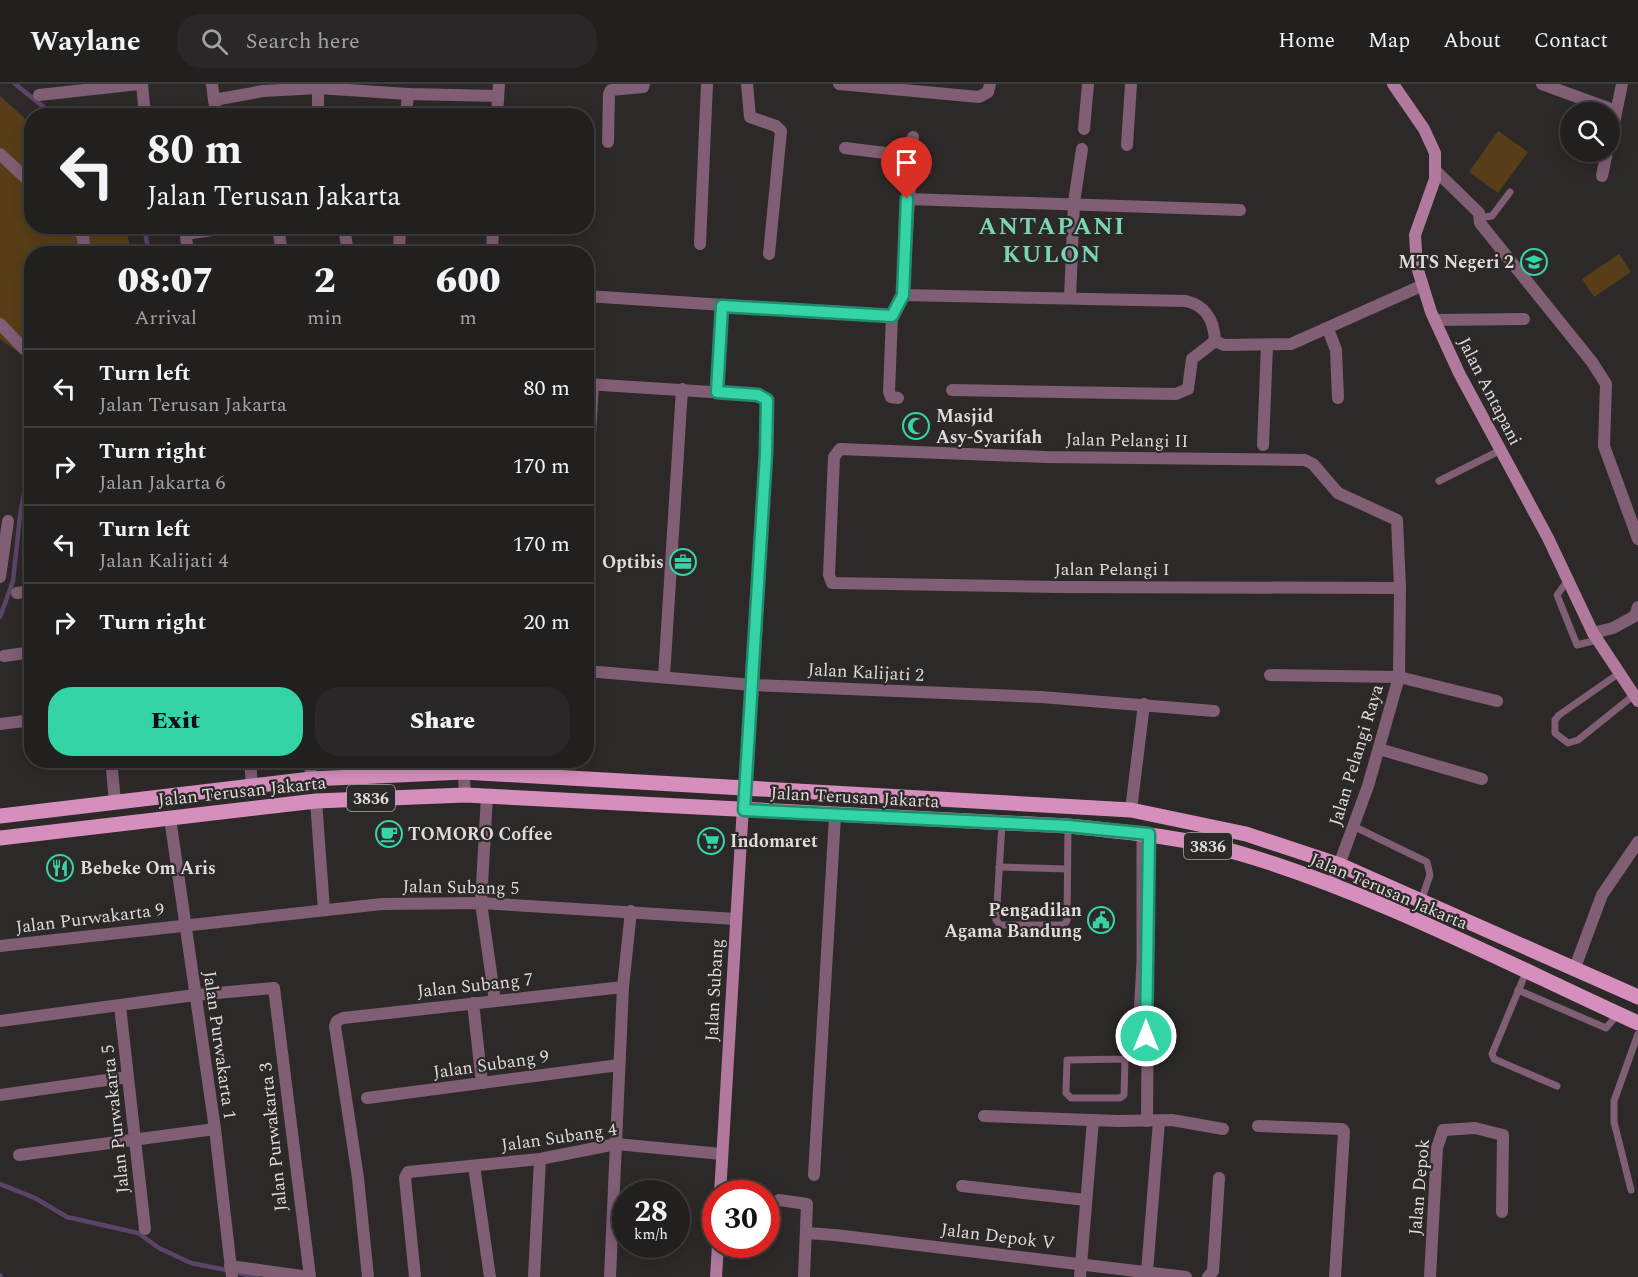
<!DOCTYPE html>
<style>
:root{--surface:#221f1f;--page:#2a2728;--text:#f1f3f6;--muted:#a2a2a4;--line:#3f3d3d;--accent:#35d4a7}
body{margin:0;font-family:Spectral,serif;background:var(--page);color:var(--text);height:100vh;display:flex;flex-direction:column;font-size:22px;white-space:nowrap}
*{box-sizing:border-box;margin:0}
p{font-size:20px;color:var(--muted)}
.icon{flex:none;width:33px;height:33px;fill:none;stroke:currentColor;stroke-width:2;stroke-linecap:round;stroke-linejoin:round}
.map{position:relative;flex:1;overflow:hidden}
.drawer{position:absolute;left:24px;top:162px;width:570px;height:522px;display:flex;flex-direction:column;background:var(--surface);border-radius:24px;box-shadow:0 3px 15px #0003,0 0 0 2px var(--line)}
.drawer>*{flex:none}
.banner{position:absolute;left:24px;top:24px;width:570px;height:126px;border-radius:24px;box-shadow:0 3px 15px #0003,0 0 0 2px var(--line);background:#221f1f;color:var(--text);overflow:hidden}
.controls{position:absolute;left:1560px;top:18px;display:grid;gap:12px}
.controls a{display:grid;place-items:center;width:60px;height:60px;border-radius:50%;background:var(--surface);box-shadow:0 3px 15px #0003,0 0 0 2px var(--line);font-size:30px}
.speed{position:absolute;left:612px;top:1096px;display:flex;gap:12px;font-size:30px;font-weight:700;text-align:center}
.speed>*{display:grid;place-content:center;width:78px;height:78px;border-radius:50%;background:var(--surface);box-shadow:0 3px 15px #0003,0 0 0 2px var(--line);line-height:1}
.speed small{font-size:15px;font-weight:400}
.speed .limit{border:9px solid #d22;background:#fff;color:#111}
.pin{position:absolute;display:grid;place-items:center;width:51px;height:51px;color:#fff;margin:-62px -26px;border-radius:50% 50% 50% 0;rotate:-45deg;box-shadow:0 0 6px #0007}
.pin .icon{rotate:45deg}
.me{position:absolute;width:66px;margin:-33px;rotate:0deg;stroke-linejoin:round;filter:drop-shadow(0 0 4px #0008)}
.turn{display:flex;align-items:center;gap:21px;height:126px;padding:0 24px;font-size:27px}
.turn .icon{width:78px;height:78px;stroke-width:2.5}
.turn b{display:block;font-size:42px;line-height:51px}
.eta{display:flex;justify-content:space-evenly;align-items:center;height:102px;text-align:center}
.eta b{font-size:36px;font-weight:800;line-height:42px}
.action{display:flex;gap:12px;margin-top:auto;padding:12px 24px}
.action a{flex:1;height:69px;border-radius:24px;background:var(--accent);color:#111;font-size:24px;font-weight:800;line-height:69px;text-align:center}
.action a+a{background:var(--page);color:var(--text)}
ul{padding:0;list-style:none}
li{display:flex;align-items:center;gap:18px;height:78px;padding:0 24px;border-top:2px solid var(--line)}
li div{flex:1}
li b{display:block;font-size:22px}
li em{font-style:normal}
header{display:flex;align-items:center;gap:36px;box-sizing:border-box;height:84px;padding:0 30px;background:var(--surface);border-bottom:2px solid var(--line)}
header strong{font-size:28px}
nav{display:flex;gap:33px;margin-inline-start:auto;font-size:21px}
.search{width:420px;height:54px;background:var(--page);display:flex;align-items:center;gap:15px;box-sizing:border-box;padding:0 21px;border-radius:24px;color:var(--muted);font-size:22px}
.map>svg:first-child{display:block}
</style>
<header>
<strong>Waylane</strong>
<div class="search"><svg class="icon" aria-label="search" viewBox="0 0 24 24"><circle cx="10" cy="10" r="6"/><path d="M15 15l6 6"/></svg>Search here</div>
<nav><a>Home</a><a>Map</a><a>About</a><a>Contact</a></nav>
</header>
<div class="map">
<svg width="1638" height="1193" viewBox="0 0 1638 1193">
<rect width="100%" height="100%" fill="#2e2929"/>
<!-- green -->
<g fill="#573e18">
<path d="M 0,12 L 31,40 L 32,142 L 126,143 L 131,169 L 32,170 L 31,293 L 25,273 L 0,255 Z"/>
<path d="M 1498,47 L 1528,68 L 1498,109 L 1469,88 Z"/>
<path d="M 1619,170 L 1631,188 L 1594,213 L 1582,195 Z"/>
</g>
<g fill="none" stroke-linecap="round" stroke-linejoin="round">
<!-- stream -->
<g stroke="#5c4469" stroke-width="4.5">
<path d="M 15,0 L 55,32"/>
<path d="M 144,142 L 149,170"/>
<path d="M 0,533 L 13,497 L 20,432 L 32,364"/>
<path d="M 0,1100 L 35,1114 L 67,1133 L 138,1149 L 159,1164 L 191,1179 L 231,1187"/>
<path d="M 239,1189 L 257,1193"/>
<path d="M 0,1191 L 1,1193"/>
</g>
<!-- lane -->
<g stroke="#805e74" stroke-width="7">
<path d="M 1479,129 L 1484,133 L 1492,132 L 1510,108"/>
<path d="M 716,308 L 721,222"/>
<path d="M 1439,397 L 1501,366"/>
<path d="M 1568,496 L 1557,511 L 1577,561 L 1597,556"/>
<path d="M 1618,590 L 1559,631 L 1555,636 L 1555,649 L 1568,659 L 1578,656 L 1634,611"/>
<path d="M 1002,740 L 996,836 L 1000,841 L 1063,841 L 1067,837 L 1068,742"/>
<path d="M 1353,742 L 1427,778 L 1430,791 L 1421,817"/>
<path d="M 999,783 L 1067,785"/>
<path d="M 1526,888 L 1492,970 L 1494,975 L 1557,1002"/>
<path d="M 1518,906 L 1606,944 L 1618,930"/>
<path d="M 1125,975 L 1067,976 L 1066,1009 L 1071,1014 L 1120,1014 L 1124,1011 L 1125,975 L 1136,952 L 1140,878 L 1140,749"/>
<path d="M 1631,1106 L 1614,1038 L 1614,1017 L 1638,950"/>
</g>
<!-- street -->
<g stroke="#805e74" stroke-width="12">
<path d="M 142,0 L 145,32"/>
<path d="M 212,0 L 214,16 L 263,7 L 318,4 L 408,10 L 498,12"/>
<path d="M 318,0 L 318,32"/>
<path d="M 747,0 L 750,33 L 776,42 L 781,47 L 769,170"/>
<path d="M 839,0 L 979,13 L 988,8 L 990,0"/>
<path d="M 1542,0 L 1616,27"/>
<path d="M 39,11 L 139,0"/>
<path d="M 214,16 L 217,32"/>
<path d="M 406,32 L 408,10"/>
<path d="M 497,32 L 499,0"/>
<path d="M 1084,45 L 1088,0"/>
<path d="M 608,58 L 609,10 L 611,6 L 643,3 L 644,0"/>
<path d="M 1610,58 L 1622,0"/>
<path d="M 1127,61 L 1131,0"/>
<path d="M 845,64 L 910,72"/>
<path d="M 0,70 L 32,100"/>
<path d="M 1436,87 L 1479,129 L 1480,139 L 1592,278 L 1606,300 L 1604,362 L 1638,455"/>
<path d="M 1602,92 L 1607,68"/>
<path d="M 907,115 L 1240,126"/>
<path d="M 76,142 L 83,153 L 85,170"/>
<path d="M 278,142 L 282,170"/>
<path d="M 344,142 L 348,170"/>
<path d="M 185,144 L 188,170"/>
<path d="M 186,150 L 232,143"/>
<path d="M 700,160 L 707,0"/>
<path d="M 399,170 L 400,142"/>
<path d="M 492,170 L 493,142"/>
<path d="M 903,211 L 1186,217 C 1207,222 1214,237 1215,257"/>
<path d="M 903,211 L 913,53"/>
<path d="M 586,212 L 892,232"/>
<path d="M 1070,214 L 1074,118 L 1082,65"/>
<path d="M 1435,236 L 1524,235"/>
<path d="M 0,240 L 32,273"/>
<path d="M 1328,245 L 1336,266 L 1338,314"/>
<path d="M 1215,257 L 1224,261 L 1291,260 L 1421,202"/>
<path d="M 586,300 L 758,311 L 767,316 L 768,346 L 753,601 L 744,705"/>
<path d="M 952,306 L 1176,310 L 1188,305 L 1192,275 L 1215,257"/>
<path d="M 898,314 L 891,313 L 889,308 L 892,232 L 903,211"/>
<path d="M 1263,361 L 1267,262"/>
<path d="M 586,415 L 593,301"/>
<path d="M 0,493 L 8,437"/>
<path d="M 17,509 L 32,507"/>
<path d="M 1593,549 L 1613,544 L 1635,532 L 1638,523"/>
<path d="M 4,572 L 32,568"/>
<path d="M 586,587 L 753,601 L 1041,613 L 1214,627"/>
<path d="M 1270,591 L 1399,593 L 1497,617"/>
<path d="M 664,593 L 682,305"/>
<path d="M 0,640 L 32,636"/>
<path d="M 1379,665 L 1482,695"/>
<path d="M 111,676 L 115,718"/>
<path d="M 250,676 L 252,701"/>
<path d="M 310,676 L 311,695"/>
<path d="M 463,676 L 465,711"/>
<path d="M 487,711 L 481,819 L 495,917"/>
<path d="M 316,717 L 324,826"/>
<path d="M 1131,726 L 1144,620"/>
<path d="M 170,734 L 215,1045 L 232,1193"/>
<path d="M 1332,800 L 1368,702 L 1399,593 L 1400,504 L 1397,436 L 1338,409 L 1313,380 L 1305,376 L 1045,373 L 840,365 L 834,373 L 829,491 L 832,499 L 1057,503 L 1400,504"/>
<path d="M 0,862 L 382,820 L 481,819 L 736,835"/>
<path d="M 1574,886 L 1602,811 L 1638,758"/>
<path d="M 473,919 L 482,999"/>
<path d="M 120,922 L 145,1145"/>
<path d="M 0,937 L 195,911 L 274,904 L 310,1193"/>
<path d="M 0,1011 L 128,993"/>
<path d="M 367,1014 L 619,981"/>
<path d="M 984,1032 L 1118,1037 L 1172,1036 L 1223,1045"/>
<path d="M 1147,1037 L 1149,750"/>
<path d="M 1258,1042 L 1342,1045 L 1344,1047 L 1335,1193"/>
<path d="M 19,1071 L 215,1045"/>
<path d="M 474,1082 L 490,1193"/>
<path d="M 814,1091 L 835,732"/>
<path d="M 962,1102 L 1086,1116"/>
<path d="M 779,1116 L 807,1120 L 804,1193"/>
<path d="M 807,1149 L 835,1151 L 1186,1193"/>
<path d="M 230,1182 L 309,1193"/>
<path d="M 1147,1188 L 1159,1037"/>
<path d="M 368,1193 L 358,1094 L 335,942 L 337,937 L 343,934 L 623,903"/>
<path d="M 415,1193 L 405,1094 L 408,1088 L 540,1075 L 616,1060 L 722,1070"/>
<path d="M 534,1193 L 540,1075"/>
<path d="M 610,1193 L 623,903 L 631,827"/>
<path d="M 1080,1193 L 1093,1036"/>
<path d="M 1208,1193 L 1213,1187 L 1219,1094"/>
<path d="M 1430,1193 L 1437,1064 L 1443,1046 L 1475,1044 L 1503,1051 L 1502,1128"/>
</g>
<!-- secondary -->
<g stroke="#b17a9d" stroke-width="12">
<path d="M 1393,0 L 1424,45 L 1435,69 L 1435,95 L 1415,151 L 1417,183 L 1431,228 L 1459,289 L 1548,454 L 1593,549 L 1638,617"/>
<path d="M 720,1110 L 744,705"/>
<path d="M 716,1193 L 718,1161"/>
</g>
<!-- primary -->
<g stroke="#d68fbd" stroke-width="15">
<path d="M 0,732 L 311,695 L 463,688 L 1131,726 L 1246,750 L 1340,781 L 1638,913"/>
<path d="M 0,754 L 316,717 L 465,711 L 1068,742 C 1127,748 1185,753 1242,770 C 1377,810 1510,881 1638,939"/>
</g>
</g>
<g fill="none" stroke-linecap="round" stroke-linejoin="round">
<defs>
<path id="route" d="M 907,115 L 903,211 L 892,232 L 722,222 L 717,308 L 758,311 L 767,316 L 766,370 L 744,726 L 1068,742 L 1149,750 L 1146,952"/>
</defs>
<!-- route casing -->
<use href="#route" stroke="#228a6d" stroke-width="15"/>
<!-- route -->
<use href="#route" stroke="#35d4a7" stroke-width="10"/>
</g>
<!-- icons -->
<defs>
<symbol id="school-ring" viewBox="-11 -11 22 22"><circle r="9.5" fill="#2e2929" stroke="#35d4a7" stroke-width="1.5"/><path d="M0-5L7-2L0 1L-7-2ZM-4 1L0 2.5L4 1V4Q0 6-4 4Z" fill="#35d4a7"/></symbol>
<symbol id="mosque-ring" viewBox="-11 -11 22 22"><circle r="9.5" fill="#2e2929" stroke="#35d4a7" stroke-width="1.5"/><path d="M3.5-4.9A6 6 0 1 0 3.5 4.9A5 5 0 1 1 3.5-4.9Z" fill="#35d4a7"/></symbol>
<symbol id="office-ring" viewBox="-11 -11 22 22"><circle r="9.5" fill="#2e2929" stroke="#35d4a7" stroke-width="1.5"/><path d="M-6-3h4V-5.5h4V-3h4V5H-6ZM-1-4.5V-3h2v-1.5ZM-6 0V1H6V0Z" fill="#35d4a7"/></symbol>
<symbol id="cafe-ring" viewBox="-11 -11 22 22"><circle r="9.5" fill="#2e2929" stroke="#35d4a7" stroke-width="1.5"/><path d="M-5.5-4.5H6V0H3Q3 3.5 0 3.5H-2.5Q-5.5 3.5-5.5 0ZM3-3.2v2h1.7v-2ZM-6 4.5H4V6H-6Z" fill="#35d4a7"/></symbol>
<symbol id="supermarket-ring" viewBox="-11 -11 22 22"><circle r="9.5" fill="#2e2929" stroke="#35d4a7" stroke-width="1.5"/><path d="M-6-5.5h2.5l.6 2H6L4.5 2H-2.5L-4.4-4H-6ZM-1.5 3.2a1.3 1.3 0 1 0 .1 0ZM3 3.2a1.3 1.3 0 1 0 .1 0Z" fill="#35d4a7"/></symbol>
<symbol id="restaurant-ring" viewBox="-11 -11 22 22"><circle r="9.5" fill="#2e2929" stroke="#35d4a7" stroke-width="1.5"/><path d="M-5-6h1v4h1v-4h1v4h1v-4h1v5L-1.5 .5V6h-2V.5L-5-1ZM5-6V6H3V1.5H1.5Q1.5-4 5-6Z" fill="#35d4a7"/></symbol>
<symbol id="civic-ring" viewBox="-11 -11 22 22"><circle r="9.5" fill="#2e2929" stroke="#35d4a7" stroke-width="1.5"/><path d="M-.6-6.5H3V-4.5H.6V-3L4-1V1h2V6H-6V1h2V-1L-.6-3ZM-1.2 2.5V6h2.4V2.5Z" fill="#35d4a7"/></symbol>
</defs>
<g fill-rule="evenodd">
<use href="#school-ring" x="1519" y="163" width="30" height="30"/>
<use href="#mosque-ring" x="901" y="327" width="30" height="30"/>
<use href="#office-ring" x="668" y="463" width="30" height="30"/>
<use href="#cafe-ring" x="374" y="735" width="30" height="30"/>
<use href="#supermarket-ring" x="696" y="742" width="30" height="30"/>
<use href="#restaurant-ring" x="45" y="769" width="30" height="30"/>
<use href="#civic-ring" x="1086" y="821" width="30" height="30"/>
</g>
<g text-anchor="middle" stroke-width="4.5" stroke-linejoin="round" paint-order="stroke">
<!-- shield labels -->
<g fill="#2e2929" stroke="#a9a6a6" stroke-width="1.5">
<rect x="347" y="701" width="48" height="26" rx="4.5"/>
<rect x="1184" y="749" width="48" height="26" rx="4.5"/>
</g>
<g font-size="16" font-weight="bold" fill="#dedbdb">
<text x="371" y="720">3836</text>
<text x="1208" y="768">3836</text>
</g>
<!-- poi labels -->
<g font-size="18" font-weight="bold" fill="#dedbdb" stroke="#2e2929" text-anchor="start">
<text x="1514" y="184" text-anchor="end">MTS Negeri 2</text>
<text x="936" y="338">Masjid<tspan x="936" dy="21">Asy-Syarifah</tspan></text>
<text x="664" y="484" text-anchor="end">Optibis</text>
<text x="408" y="756">TOMORO Coffee</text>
<text x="730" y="763">Indomaret</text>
<text x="80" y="790">Bebeke Om Aris</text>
<text x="1082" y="832" text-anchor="end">Pengadilan<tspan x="1082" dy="21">Agama Bandung</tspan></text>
</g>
<!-- street labels -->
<g font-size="18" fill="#dedbdb" stroke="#2e2929">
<text transform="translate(1490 307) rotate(63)" y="6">Jalan Antapani</text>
<text transform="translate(1127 356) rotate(1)" y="6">Jalan Pelangi II</text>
<text x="1112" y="491">Jalan Pelangi I</text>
<text transform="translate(866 588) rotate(3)" y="6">Jalan Kalijati 2</text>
<text transform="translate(1356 671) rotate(-73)" y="6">Jalan Pelangi Raya</text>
<text transform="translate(242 707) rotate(-6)" y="6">Jalan Terusan Jakarta</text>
<text transform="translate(855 713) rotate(3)" y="6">Jalan Terusan Jakarta</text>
<text transform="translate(461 803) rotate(1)" y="6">Jalan Subang 5</text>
<text transform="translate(1389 807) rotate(23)" y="6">Jalan Terusan Jakarta</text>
<text transform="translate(90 834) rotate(-7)" y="6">Jalan Purwakarta 9</text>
<text transform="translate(475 901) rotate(-6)" y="6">Jalan Subang 7</text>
<text transform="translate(714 906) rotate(-87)" y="6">Jalan Subang</text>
<text transform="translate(220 961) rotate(82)" y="6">Jalan Purwakarta 1</text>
<text transform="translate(491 980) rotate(-8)" y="6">Jalan Subang 9</text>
<text transform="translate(115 1035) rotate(-96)" y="6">Jalan Purwakarta 5</text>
<text transform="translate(273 1053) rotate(-96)" y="6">Jalan Purwakarta 3</text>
<text transform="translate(559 1053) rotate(-8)" y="6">Jalan Subang 4</text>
<text transform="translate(1419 1103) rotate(-85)" y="6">Jalan Depok</text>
<text transform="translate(998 1152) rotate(7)" y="6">Jalan Depok V</text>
</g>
<!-- district labels -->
<g font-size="24" font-weight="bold" letter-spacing="1.5" fill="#7ad5b5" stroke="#2e2929">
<text x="1052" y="150">ANTAPANI<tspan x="1052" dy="28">KULON</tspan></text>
</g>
</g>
</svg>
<div class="controls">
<a><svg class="icon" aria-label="search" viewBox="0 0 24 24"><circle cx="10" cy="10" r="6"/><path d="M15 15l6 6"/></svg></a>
</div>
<div class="speed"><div>28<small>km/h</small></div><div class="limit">30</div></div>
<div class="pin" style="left:907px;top:115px;background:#d93025"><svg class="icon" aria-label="arrive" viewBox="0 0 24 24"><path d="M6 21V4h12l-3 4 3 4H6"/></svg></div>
<svg class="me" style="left:1146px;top:952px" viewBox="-20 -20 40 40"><circle r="17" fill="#35d4a7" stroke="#fff" stroke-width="3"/><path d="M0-11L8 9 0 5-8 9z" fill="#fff"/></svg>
<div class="banner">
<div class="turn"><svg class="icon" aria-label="left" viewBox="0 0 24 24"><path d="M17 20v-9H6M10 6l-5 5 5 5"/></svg><div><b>80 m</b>Jalan Terusan Jakarta</div></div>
</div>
<section class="drawer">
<div class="eta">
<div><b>08:07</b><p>Arrival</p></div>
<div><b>2</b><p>min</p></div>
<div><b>600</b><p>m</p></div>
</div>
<ul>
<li><svg class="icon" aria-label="left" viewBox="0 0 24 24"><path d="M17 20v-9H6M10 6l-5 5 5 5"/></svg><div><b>Turn left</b><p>Jalan Terusan Jakarta</p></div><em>80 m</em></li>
<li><svg class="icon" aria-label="right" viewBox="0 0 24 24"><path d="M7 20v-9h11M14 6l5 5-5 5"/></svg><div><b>Turn right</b><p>Jalan Jakarta 6</p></div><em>170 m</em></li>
<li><svg class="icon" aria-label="left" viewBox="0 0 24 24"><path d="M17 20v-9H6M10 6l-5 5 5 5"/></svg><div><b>Turn left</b><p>Jalan Kalijati 4</p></div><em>170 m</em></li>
<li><svg class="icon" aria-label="right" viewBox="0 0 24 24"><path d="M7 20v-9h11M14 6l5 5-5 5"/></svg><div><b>Turn right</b></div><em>20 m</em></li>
</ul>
<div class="action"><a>Exit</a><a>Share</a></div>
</section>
</div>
